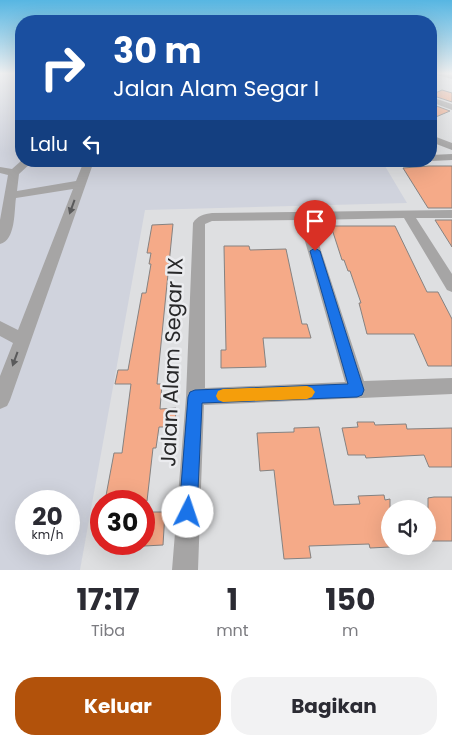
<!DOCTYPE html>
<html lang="id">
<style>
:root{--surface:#fff;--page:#f2f2f3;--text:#2b2b33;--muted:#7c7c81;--accent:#b2520b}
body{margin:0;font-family:Poppins,sans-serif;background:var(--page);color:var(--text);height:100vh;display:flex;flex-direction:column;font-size:19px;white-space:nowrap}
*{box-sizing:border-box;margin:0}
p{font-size:16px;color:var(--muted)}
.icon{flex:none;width:28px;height:28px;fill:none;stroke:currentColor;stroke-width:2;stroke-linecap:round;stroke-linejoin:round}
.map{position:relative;height:570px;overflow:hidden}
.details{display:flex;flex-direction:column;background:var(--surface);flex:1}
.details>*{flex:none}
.guide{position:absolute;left:15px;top:15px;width:422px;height:152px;border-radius:20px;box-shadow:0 5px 20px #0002;background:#1a4fa0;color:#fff;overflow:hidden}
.controls{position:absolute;left:381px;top:500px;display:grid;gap:10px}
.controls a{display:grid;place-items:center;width:55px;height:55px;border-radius:50%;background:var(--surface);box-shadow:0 5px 20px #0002;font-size:25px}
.speed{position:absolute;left:15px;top:490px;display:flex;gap:10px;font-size:25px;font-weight:700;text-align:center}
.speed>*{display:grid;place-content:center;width:65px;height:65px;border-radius:50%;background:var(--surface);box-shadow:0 5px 20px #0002;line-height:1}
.speed small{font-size:12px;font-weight:400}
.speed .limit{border:8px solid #d22;background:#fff;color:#111}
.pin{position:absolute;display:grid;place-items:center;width:42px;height:42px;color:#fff;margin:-51px -21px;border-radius:50% 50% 50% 0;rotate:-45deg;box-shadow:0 0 5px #0007}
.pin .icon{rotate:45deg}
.me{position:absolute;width:55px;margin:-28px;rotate:4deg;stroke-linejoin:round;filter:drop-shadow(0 0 4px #0008)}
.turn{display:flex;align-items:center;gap:18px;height:105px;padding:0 15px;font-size:22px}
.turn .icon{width:65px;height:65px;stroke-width:2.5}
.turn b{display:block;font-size:35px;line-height:42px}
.then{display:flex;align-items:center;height:48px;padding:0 15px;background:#0003;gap:10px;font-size:19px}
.eta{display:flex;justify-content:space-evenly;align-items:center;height:85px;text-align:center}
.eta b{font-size:30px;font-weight:700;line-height:35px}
.cta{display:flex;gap:10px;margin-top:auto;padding:10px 15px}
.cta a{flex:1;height:58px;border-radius:20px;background:var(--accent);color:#fff;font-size:20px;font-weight:700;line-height:58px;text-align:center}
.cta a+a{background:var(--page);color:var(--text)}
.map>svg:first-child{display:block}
</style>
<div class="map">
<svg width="452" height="570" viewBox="0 0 452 570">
<rect width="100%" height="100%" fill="#dedfe1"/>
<!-- built -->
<path fill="#d0d3dd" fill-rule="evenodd" d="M 0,73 L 21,73 L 21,161 L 382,161 L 407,203 L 145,210 L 80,570 L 0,570 ZM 26,501 L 69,501 L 69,544 L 26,544 Z"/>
<!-- building -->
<g fill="#f5aa88" stroke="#858281">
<path d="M 442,90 L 452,93 L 452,102 L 431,95 Z"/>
<path d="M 431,104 L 450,111 L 431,119 Z"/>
<path d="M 429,166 L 452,166 L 452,208 L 428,208 L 403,168 Z"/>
<path d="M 435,220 L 452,220 L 452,247 Z"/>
<path d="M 173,224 L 157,384 L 162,384 L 160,409 L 176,408 L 175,427 L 159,427 L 156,448 L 153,448 L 147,501 L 105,501 L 114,453 L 122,453 L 131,384 L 115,384 L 118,370 L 128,370 L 142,293 L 146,293 L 151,264 L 149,264 L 151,253 L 147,253 L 152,225 Z"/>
<path d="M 331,226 L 395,226 L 427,292 L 438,292 L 452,319 L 452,366 L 428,366 L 414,334 L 367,334 L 359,303 L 361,303 L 350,271 L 348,271 L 344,260 L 342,260 Z"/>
<path d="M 224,246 L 249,246 L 250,250 L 286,249 L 302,324 L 307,324 L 311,338 L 263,338 L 266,367 L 221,368 L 221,350 L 226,350 Z"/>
<path d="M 357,422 L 374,422 L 375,425 L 406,424 L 407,429 L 452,428 L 452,467 L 429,467 L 424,455 L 366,458 L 365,455 L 348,455 L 342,428 L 358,427 Z"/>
<path d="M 319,427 L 334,505 L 360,504 L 358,496 L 384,495 L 385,500 L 390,499 L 390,547 L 370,548 L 369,544 L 309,546 L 311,558 L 284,559 L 274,470 L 260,471 L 257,433 L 294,432 L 294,428 Z"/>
<path d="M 434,497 L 452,497 L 452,541 L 428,541 L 428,498 Z"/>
<path d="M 144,512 L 165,512 L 163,545 L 144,546 Z"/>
</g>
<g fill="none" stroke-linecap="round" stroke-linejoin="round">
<!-- minor -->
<g fill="#a6a5a5" fill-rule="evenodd">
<path d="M 436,73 L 452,75 L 452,79 L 437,75 Z"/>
<path d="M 431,97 L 452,104 L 452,110 L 431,102 Z"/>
<path d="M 431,135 L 452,143 L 452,150 L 431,142 Z"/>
<path d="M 452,154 L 452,160 L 431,161 L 431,155 Z"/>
<path d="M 21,161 L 33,161 L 19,174 L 17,191 L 76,181 L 84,161 L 94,161 L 10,400 L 7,406 L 0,409 L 0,376 L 13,343 L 0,336 L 0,321 L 18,330 L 73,189 L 16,198 C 14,211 16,240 0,244 L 0,220 L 8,175 L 0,173 L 0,167 L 12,169 Z"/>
<path d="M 452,210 L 452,218 L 416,218 L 452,274 L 452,292 L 447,290 L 404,218 L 311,220 L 364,381 L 452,378 L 452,394 L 204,405 L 198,570 L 172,570 L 186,397 L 193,223 C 197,216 204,214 212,213 ZM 299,220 L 345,382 L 205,388 L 205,224 L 212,221 Z"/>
</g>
</g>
<!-- one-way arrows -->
<defs><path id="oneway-solid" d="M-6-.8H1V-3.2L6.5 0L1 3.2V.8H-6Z" transform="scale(1.25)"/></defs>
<g fill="#5a5a5b">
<use href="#oneway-solid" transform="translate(72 207) rotate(110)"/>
<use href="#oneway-solid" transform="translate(15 359) rotate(110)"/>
</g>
<!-- sky -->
<linearGradient id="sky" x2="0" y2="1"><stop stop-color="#57b6e2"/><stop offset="0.48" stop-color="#f0f1f2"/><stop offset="1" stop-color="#f0f1f2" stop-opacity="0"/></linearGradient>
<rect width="452" height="153" fill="url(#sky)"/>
<!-- route -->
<path fill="#1a73e8" stroke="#114b97" d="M 315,248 L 320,251 L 364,390 L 362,395 L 357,397 L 202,403 L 197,512 L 194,518 L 188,521 L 182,518 L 179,512 L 188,397 L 190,392 L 195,390 L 348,384 L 310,251 Z"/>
<!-- slow -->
<path fill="#f59e0b" d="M 307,386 L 312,388 L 315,392 L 312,397 L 307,399 L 223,402 L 218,400 L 216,396 L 218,391 L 223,389 Z"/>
<g text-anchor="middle" stroke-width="5" stroke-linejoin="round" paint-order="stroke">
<!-- near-street labels -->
<g font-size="21" fill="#282829" stroke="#ebecef">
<text transform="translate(172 362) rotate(-88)" y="7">Jalan Alam Segar IX</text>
</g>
</g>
</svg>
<div class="controls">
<a><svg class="icon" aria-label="sound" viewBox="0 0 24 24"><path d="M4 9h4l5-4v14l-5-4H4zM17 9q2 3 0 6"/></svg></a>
</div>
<div class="speed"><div>20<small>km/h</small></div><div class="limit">30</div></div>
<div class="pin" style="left:315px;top:251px;background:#d93025"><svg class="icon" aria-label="arrive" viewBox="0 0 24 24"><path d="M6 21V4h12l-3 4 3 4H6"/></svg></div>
<svg class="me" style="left:188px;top:512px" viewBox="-20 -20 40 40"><circle r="19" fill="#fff"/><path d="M0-13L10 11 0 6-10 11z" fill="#1a73e8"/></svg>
<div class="guide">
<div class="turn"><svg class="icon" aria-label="right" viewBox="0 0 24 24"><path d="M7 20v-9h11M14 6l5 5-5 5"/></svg><div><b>30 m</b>Jalan Alam Segar I</div></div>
<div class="then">Lalu<svg class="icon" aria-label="left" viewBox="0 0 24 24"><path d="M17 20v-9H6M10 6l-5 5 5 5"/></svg></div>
</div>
</div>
<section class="details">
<div class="eta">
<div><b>17:17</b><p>Tiba</p></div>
<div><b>1</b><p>mnt</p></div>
<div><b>150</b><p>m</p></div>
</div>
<div class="cta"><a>Keluar</a><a>Bagikan</a></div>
</section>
